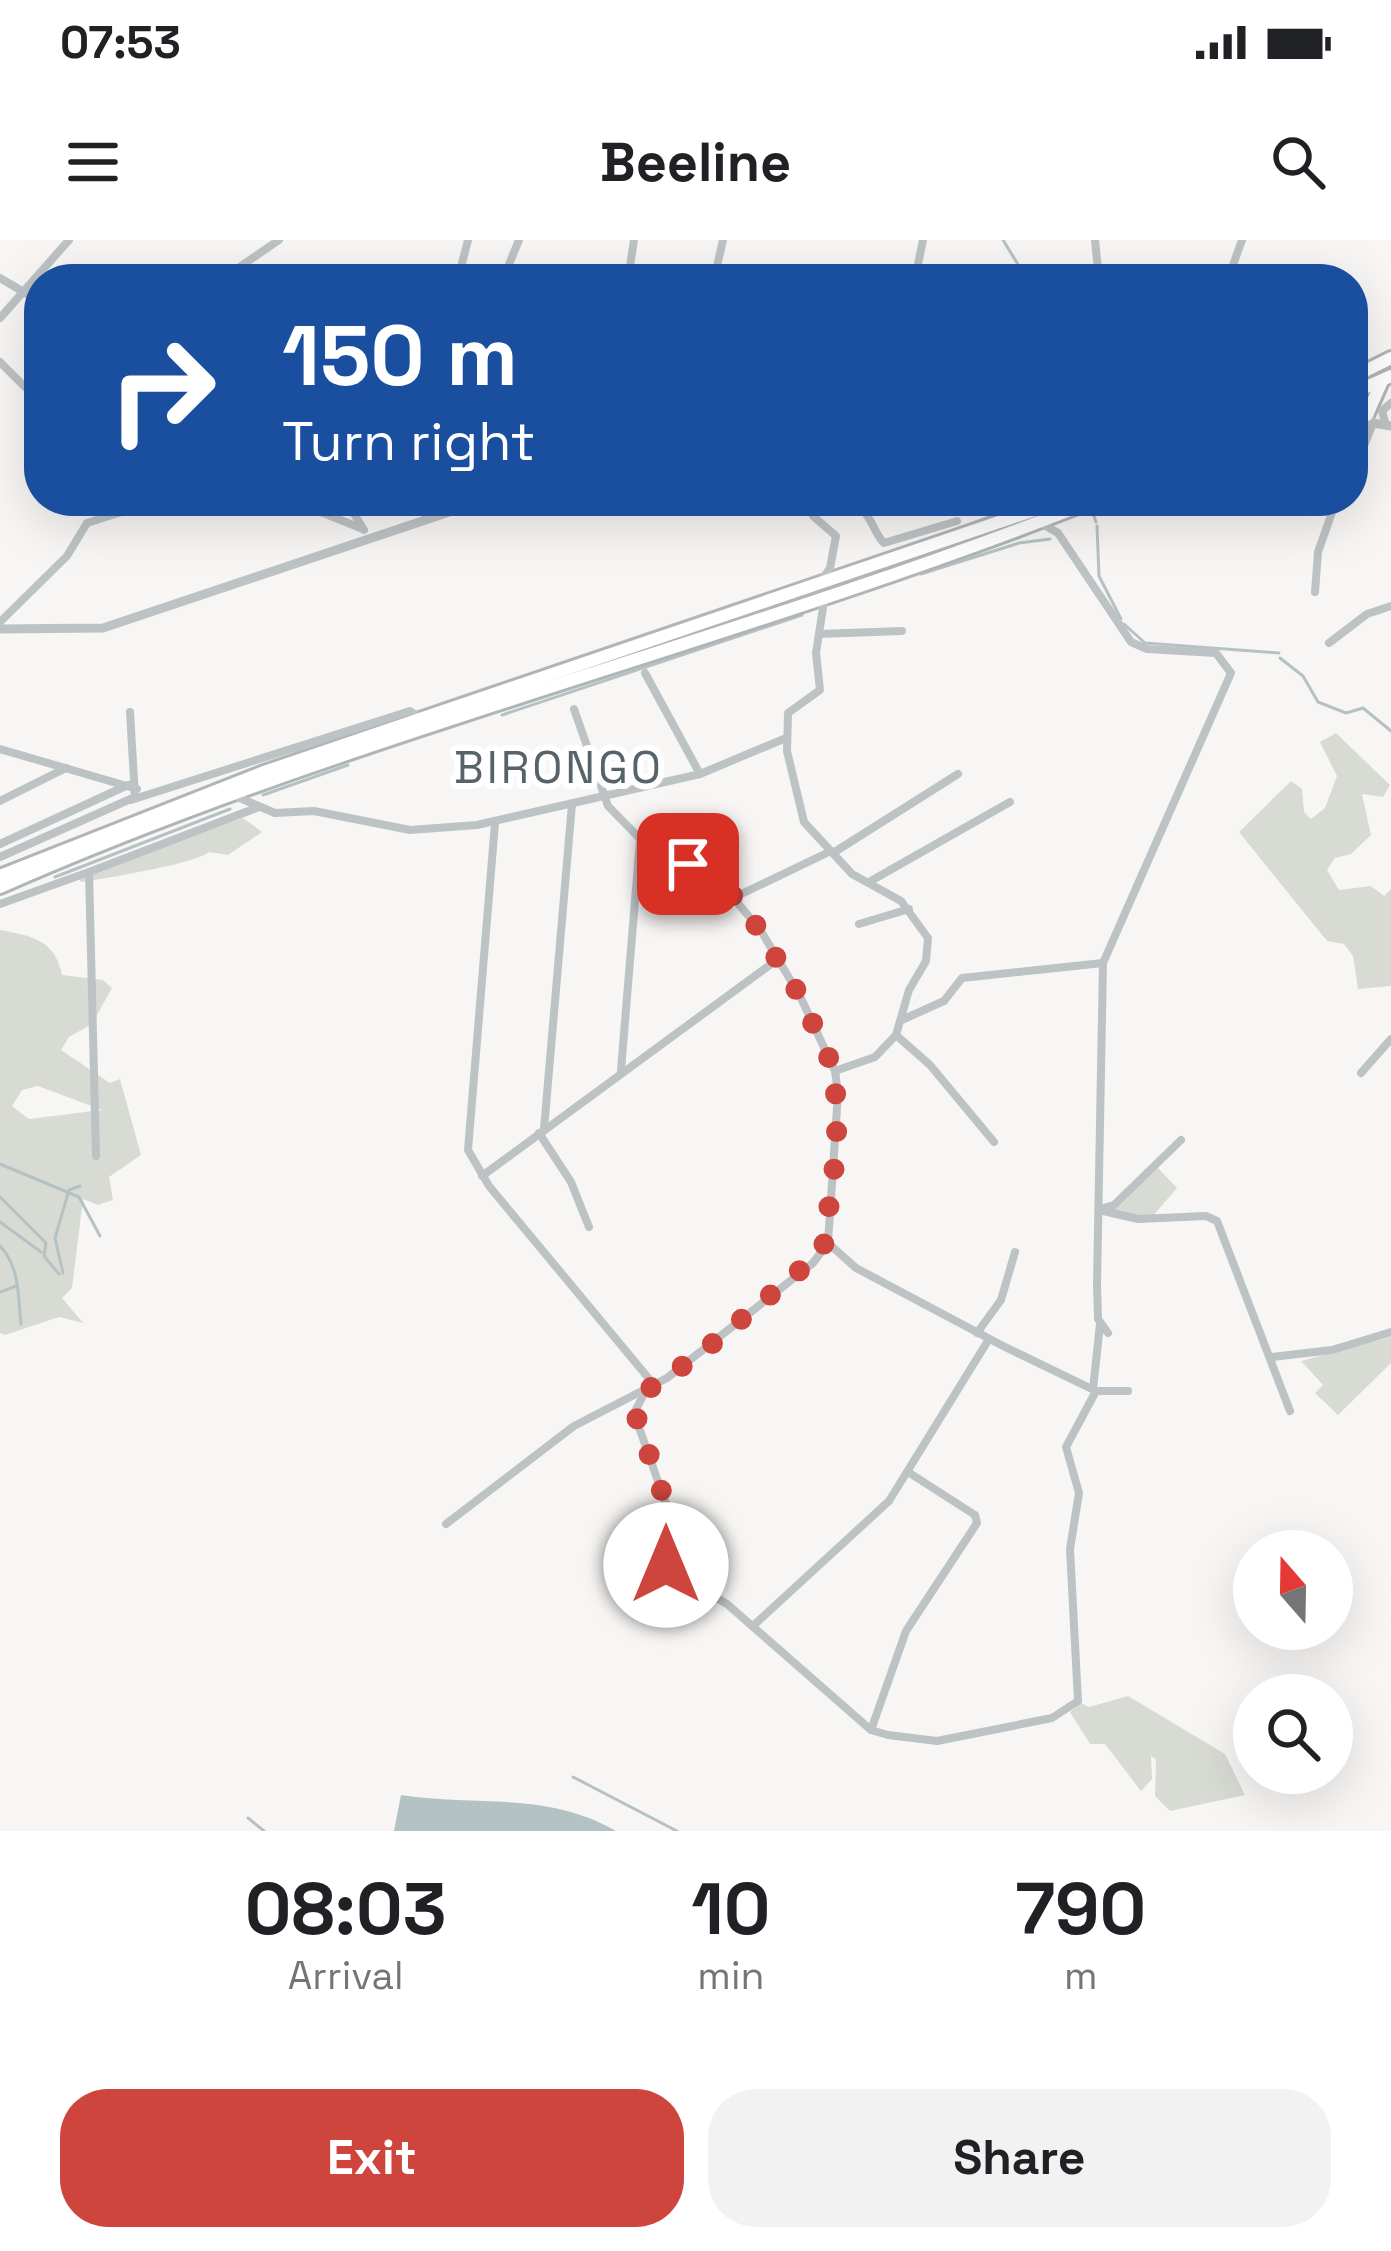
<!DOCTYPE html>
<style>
:root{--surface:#fff;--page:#f2f2f2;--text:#202124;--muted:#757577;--accent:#ce453d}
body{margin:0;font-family:"Space Grotesk",sans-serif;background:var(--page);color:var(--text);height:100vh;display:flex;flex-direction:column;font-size:45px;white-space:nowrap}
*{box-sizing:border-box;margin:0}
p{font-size:39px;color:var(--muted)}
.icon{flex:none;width:66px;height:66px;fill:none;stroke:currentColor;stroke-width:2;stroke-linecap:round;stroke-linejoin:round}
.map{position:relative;height:1591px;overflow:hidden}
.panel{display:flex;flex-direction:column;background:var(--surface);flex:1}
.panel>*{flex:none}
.hud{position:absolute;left:24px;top:24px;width:1344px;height:252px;border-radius:48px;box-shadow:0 12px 48px #0002;background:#1a4fa0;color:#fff;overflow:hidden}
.needle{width:78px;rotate:340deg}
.controls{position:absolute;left:1233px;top:1290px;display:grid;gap:24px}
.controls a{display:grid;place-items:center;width:120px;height:120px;border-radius:50%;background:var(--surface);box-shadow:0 12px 48px #0002;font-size:60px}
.pin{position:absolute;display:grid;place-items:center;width:102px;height:102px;color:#fff;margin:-51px;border-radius:24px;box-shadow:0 6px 18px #0006}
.me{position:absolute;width:132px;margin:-66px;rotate:0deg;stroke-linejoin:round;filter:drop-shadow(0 0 9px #0008)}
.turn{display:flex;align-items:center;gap:42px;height:252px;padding:0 60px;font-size:54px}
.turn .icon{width:156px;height:156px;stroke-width:2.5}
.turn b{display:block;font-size:84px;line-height:102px}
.eta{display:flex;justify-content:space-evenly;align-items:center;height:204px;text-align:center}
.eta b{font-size:72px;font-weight:700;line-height:84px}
.button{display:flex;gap:24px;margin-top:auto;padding:24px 60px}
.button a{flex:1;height:138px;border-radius:48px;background:var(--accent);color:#fff;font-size:48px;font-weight:700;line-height:138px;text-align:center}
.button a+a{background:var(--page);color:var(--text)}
.status{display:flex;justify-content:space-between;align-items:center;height:84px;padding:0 60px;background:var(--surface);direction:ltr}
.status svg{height:33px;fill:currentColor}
header{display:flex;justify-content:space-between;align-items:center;height:156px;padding:0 60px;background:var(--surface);font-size:54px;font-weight:700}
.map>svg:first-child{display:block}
</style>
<div class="status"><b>07:53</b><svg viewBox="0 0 49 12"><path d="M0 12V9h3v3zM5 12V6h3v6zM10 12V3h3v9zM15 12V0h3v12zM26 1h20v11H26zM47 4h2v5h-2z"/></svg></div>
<header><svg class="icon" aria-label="menu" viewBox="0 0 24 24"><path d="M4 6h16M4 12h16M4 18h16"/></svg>Beeline<svg class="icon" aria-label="search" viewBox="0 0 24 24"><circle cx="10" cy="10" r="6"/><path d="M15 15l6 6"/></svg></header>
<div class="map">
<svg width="1391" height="1591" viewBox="0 0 1391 1591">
<rect width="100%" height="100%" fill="#f7f6f4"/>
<!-- green -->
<g fill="#d8dbd4" fill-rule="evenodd">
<path d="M 1336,493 L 1390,545 L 1383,557 L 1362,554 L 1371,595 L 1351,614 L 1335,618 L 1327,630 L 1339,650 L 1371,646 L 1384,656 L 1391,649 L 1391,746 L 1358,749 L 1353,716 L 1344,704 L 1327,701 L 1239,592 L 1291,541 L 1302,549 L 1304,572 L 1311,579 L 1325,568 L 1337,536 L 1320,502 Z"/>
<path d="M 243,578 L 262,592 L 228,615 L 209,612 C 198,623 104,639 81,642 L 78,637 Z"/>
<path d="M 0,690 C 33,696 55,700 62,735 L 103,740 L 112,748 L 92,784 L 69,797 L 61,810 L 110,843 L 120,839 L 141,915 L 109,937 L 113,960 L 98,965 L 83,959 L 72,1048 L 62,1058 L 83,1083 L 59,1077 L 5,1095 L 0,1093 ZM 38,846 L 102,870 L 29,879 L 12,866 L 22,850 Z"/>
<path d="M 1157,927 L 1177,948 L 1152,977 L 1107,971 Z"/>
<path d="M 1391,1097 L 1391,1123 L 1338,1175 L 1315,1153 L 1323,1145 L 1301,1121 Z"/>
<path d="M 1128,1456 L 1225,1514 L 1245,1555 L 1170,1571 L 1155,1556 L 1156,1519 L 1151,1516 L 1152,1539 L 1141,1551 L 1105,1504 L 1090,1504 L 1070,1472 L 1081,1463 L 1089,1467 Z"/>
</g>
<!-- water -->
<path fill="#b5c2c4" d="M 401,1555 C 479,1567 547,1551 616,1591 L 394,1591 Z"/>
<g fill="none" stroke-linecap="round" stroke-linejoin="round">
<!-- stream -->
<g stroke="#b5c2c4" stroke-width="3">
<path d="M 1003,0 L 1027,39"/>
<path d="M 1093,273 L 1096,282"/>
<path d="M 1097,286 L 1099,336 L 1121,379"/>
<path d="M 933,298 L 1032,261"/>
<path d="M 921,334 L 1019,303 L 1050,299"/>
<path d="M 1124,384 L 1145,403 L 1279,413"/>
<path d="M 1280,418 L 1303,436 L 1318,462 L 1346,473 L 1363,468 L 1391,491"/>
<path d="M 502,475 L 802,375"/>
<path d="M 263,555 L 348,525"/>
<path d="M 55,637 L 230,569"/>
<path d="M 0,924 L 79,957 L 100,996"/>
<path d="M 0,957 L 46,1003 L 44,1016 L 59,1034"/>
<path d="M 0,982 L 41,1012"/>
<path d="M 0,1006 C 20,1027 18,1056 21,1084"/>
<path d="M 63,1033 L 55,998 L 69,950 L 80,946"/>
<path d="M 0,1052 L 16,1046"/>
<path d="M 573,1537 L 677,1591"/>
<path d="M 248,1578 L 264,1591"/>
</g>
<defs>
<g id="trunk">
<path d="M 1353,137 L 1391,118"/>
<path d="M 1353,153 L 1391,136"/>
<path d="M 1353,170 L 1365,172"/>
<path d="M 1367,175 L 1382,141"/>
<path d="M 0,636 L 264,532 L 1061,261"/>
<path d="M 0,647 C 354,491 734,403 1093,261"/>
</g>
</defs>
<!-- trunk casing -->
<use href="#trunk" stroke="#b1b5b7" stroke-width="18"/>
<!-- minor -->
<g stroke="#bdc2c4" stroke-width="8">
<path d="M 1095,0 L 1099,39"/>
<path d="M 0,38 L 39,61"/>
<path d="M 222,39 L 279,0"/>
<path d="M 458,39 L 468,0"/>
<path d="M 503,39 L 519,0"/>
<path d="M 628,39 L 634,0"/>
<path d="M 714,39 L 723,0"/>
<path d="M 915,39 L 923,0"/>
<path d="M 1228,39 L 1242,0"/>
<path d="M 0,78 L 69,0"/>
<path d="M 0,122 L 39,161"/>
<path d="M 1386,185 L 1382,171 L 1391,163"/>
<path d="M 1353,234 L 1373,183"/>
<path d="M 293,261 L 363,289"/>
<path d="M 346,261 L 364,290"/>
<path d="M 787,261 C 806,274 844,255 863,271 C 872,278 875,295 884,303 L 957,281"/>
<path d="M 809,262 L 813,276 L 836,296 L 830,328 L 822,340"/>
<path d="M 1039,282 L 1058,293 L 1131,402 L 1147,409 L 1216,413 L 1231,433 L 1103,723 L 1097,1044 L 1098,1079 L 1108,1093"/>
<path d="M 1315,352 L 1318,312 L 1336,261"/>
<path d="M 825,355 L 816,413 L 820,450 L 788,473 L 787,511 L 804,582 L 852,634 L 901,661 L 928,698 L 926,721 L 909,750 L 896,795 L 875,817 L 835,831"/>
<path d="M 0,382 L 67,316 L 87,283 L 156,261"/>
<path d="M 819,394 L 902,391"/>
<path d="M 1329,403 L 1367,374 L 1391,366"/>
<path d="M 645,433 L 700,534"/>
<path d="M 0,509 L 137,549"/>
<path d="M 235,556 L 275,573 L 314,571 L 410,590 L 477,585 L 700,534 L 786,498"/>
<path d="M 131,560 L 410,471 L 421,478"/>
<path d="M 0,561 L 66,528"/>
<path d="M 495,583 L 468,910 L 489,946 L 655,1146"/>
<path d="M 0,604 L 128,545"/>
<path d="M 833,613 L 958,534"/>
<path d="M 0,617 L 135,557 L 130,472"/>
<path d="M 89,632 L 259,567"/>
<path d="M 869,642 L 1010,562"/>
<path d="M 735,657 L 831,611"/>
<path d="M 0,664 L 89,632 L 96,916"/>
<path d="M 859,684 L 909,669"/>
<path d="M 904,779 L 944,761 L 962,738 L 1103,723"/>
<path d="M 896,795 L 930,825 L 994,902"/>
<path d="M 621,830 L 640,600"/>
<path d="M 1361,833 L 1391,799"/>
<path d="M 544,889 L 572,564"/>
<path d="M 539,893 L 571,942 L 589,987"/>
<path d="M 482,936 L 778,719"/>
<path d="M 1100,969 L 1114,965 L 1181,900"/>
<path d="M 1099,970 L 1138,979 L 1206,976 L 1217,981 L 1290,1171"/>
<path d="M 828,1003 L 856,1028 L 1003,1106 L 1096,1151 L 1128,1151"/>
<path d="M 977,1093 L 1001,1060 L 1015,1012"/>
<path d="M 1272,1117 L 1332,1110 L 1391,1092"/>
<path d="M 1093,1149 L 1100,1084"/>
<path d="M 644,1154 L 634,1173 L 667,1267 L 668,1330 L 727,1364 L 871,1490 L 888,1495 L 937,1501 L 1052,1478 L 1078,1461 L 1070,1309 L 1079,1253 L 1066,1207 L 1096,1151"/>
<path d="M 446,1284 L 574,1186 L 667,1138 L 813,1023 L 828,1003 L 838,853 L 835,831 L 800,756 L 761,691 L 721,643 L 654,613 L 608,566 L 574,469"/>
<path d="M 754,1385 L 889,1261 L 989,1099"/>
<path d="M 871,1490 L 906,1391 L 977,1283 L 975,1275 L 908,1232"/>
</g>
<!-- tertiary -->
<g stroke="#bdc2c4" stroke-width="9">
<path d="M 1353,155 L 1373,183 L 1391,186"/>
<path d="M 0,389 L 103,388 L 482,261"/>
</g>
<!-- trunk -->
<use href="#trunk" stroke="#fff" stroke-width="12"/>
</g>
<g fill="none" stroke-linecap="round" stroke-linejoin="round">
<!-- route -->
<path stroke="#ce453d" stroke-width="21" stroke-dasharray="0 37.8" d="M 666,1325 L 667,1267 L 634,1170 L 646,1151 L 700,1114 L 823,1011 L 837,907 L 835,831 L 800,756 L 747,671 L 721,643 L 688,624"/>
</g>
<g text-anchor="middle" stroke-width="12" stroke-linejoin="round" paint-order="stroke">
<!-- quarter labels -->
<g font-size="45" letter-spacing="3" fill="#566368" stroke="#fff">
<text x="559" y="543">BIRONGO</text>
</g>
</g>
</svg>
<div class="controls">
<a><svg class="needle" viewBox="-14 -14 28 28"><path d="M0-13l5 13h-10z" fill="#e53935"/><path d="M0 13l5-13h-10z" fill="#757577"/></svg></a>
<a><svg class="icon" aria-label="search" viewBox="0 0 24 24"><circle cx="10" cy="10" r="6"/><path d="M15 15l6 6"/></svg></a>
</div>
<div class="pin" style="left:688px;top:624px;background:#d93025"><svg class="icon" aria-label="arrive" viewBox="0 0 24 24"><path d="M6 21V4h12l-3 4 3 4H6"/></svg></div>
<svg class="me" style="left:666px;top:1325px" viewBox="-20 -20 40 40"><circle r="19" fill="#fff"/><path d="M0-13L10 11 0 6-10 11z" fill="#ce453d"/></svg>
<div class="hud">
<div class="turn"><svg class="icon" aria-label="right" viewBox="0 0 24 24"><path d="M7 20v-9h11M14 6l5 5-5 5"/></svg><div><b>150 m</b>Turn right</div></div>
</div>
</div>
<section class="panel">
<div class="eta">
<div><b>08:03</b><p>Arrival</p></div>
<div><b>10</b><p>min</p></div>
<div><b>790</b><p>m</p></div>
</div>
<div class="button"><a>Exit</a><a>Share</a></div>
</section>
